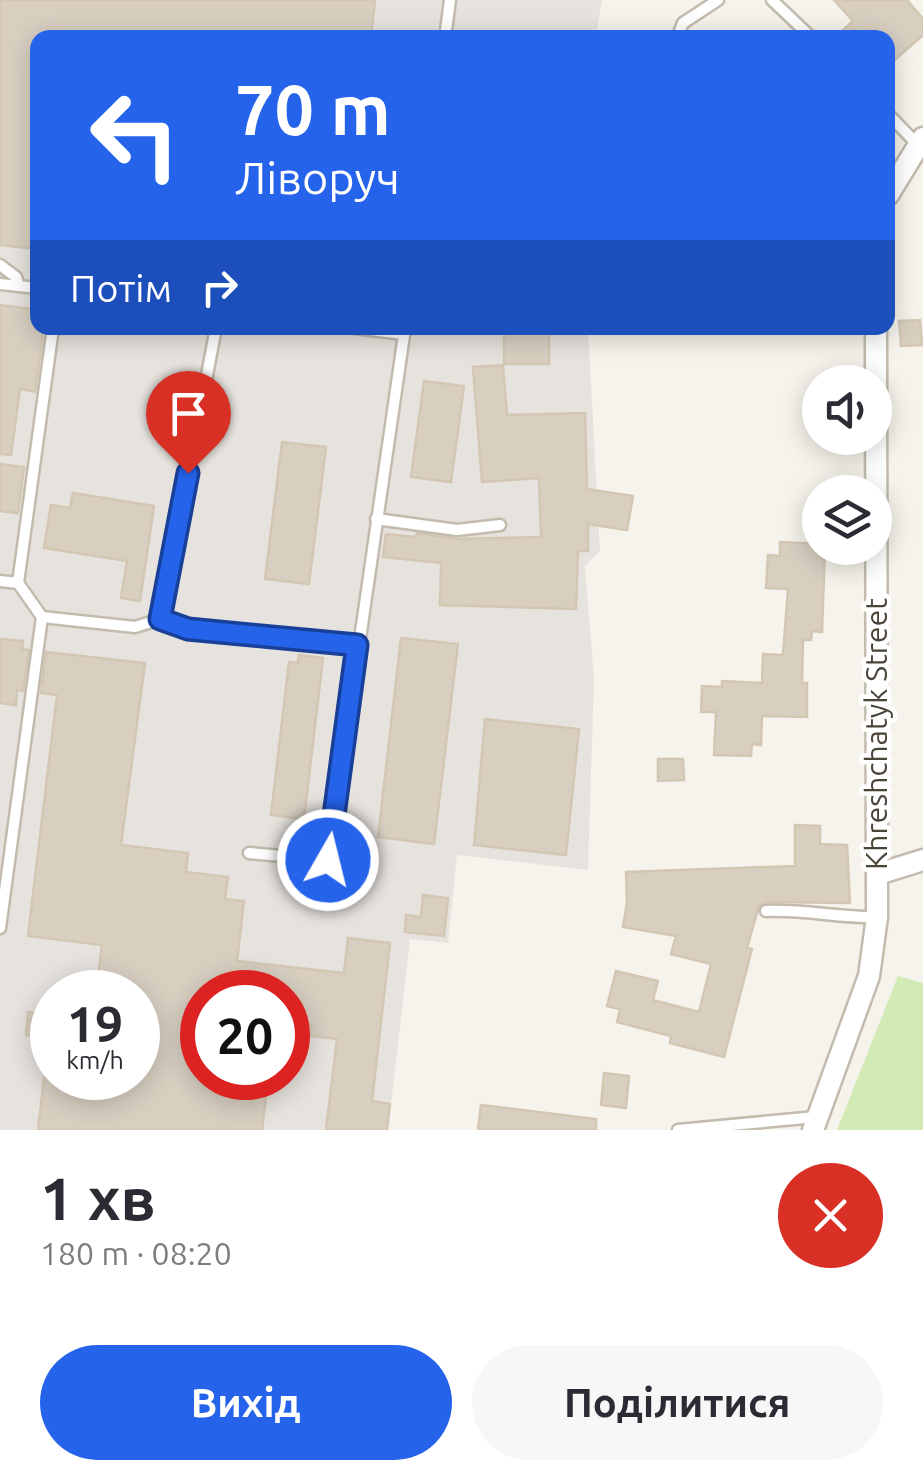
<!DOCTYPE html>
<html lang="uk">
<meta charset="utf-8">
<style>
:root{--surface:#fff;--page:#f7f7f7;--text:#2b2b33;--muted:#7c7c81;--accent:#2563eb}
body{margin:0;font-family:Ubuntu,sans-serif;background:var(--page);color:var(--text);height:100vh;display:flex;flex-direction:column;font-size:38px;white-space:nowrap}
*{box-sizing:border-box;margin:0}
p{font-size:32px;color:var(--muted)}
.icon{flex:none;width:55px;height:55px;fill:none;stroke:currentColor;stroke-width:2;stroke-linecap:round;stroke-linejoin:round}
.map{position:relative;height:1130px;overflow:hidden}
.side{display:flex;flex-direction:column;background:var(--surface);flex:1}
.side>*{flex:none}
.top-card{position:absolute;left:30px;top:30px;width:865px;height:305px;border-radius:20px;box-shadow:0 5px 25px #0003;background:#2563eb;color:#fff;overflow:hidden}
.tools{position:absolute;left:802px;top:365px;display:grid;gap:20px}
.tools a{display:grid;place-items:center;width:90px;height:90px;border-radius:50%;background:var(--surface);box-shadow:0 5px 25px #0003;font-size:50px}
.speed{position:absolute;left:30px;top:970px;display:flex;gap:20px;font-size:50px;font-weight:700;text-align:center}
.speed>*{display:grid;place-content:center;width:130px;height:130px;border-radius:50%;background:var(--surface);box-shadow:0 5px 25px #0003;line-height:1}
.speed small{font-size:25px;font-weight:400}
.speed .limit{border:15px solid #d22;background:#fff;color:#111}
.pin{position:absolute;display:grid;place-items:center;width:85px;height:85px;color:#fff;margin:-102px -42px;border-radius:50% 50% 50% 0;rotate:-45deg;box-shadow:0 0 10px #0007}
.pin .icon{rotate:45deg}
.me{position:absolute;width:110px;margin:-55px;rotate:8deg;stroke-linejoin:round;filter:drop-shadow(0 0 8px #0008)}
.turn{display:flex;align-items:center;gap:35px;height:210px;padding:0 40px;font-size:45px}
.turn .icon{width:130px;height:130px;stroke-width:2.5}
.turn b{display:block;font-size:70px;line-height:85px}
.then{display:flex;align-items:center;height:95px;padding:0 40px;background:#0003;gap:20px;font-size:38px}
.round{display:grid;place-items:center;flex:none;width:105px;height:105px;border-radius:52px;background:var(--page)}
.headline{display:flex;align-items:center;justify-content:space-between;height:170px;padding:0 40px}
h1{font-size:60px;font-weight:700;line-height:75px}
.action{display:flex;gap:20px;margin-top:auto;padding:20px 40px}
.action a{flex:1;height:115px;border-radius:60px;background:var(--accent);color:#fff;font-size:40px;font-weight:700;line-height:115px;text-align:center}
.action a+a{background:var(--page);color:var(--text)}
.map>svg:first-child{display:block}
</style>
<div class="map">
<svg width="923" height="1130" viewBox="0 0 923 1130">
<rect width="100%" height="100%" fill="#f6f3ec"/>
<!-- industrial -->
<path fill="#e6e2dd" fill-rule="evenodd" d="M 0,0 L 602,0 L 596,37 L 38,38 L 38,328 L 588,328 L 600,551 L 585,566 L 594,679 L 588,870 L 457,855 L 448,943 L 410,939 L 388,1130 L 0,1130 ZM 52,992 L 138,992 L 138,1078 L 52,1078 ZM 202,992 L 288,992 L 288,1078 L 202,1078 Z"/>
<!-- green -->
<path fill="#d2eab5" d="M 898,976 L 923,983 L 923,1130 L 837,1130 Z"/>
<!-- building -->
<g fill="#d8cfc1" stroke="#d3c7b4" stroke-width="2.5">
<path d="M 0,0 L 375,0 L 371,38 L 38,38 L 38,249 L 0,245 Z"/>
<path d="M 834,0 L 907,0 L 923,19 L 923,35 L 888,66 L 888,38 L 834,38 L 853,21 Z"/>
<path d="M 0,305 L 38,310 L 38,328 L 44,328 L 35,392 L 20,389 L 11,455 L 0,454 Z"/>
<path d="M 920,320 L 922,345 L 901,346 L 899,321 Z"/>
<rect x="504" y="328" width="45" height="36"/>
<path d="M 503,365 L 507,415 L 585,413 L 587,489 L 633,496 L 627,530 L 588,524 L 588,551 L 578,551 L 576,609 L 440,605 L 441,563 L 383,557 L 386,534 L 416,537 L 417,533 L 456,539 L 541,537 L 539,478 L 482,482 L 473,367 Z"/>
<path d="M 424,381 L 464,386 L 451,482 L 411,477 Z"/>
<path d="M 282,442 L 326,447 L 309,584 L 265,579 Z"/>
<path d="M 0,464 L 24,467 L 18,513 L 0,511 Z"/>
<path d="M 73,493 L 154,506 L 140,601 L 121,598 L 127,561 L 44,548 L 51,505 L 70,508 Z"/>
<path d="M 780,542 L 820,544 L 820,548 L 825,548 L 822,632 L 812,631 L 811,640 L 803,640 L 802,683 L 807,683 L 807,717 L 762,716 L 761,745 L 752,744 L 751,756 L 714,755 L 716,712 L 701,712 L 702,686 L 722,687 L 722,681 L 762,683 L 763,654 L 783,655 L 788,589 L 766,588 L 768,555 L 780,556 Z"/>
<path d="M 401,638 L 458,644 L 434,844 L 378,837 Z"/>
<path d="M 0,639 L 23,641 L 22,649 L 29,650 L 23,691 L 17,690 L 16,705 L 0,703 Z"/>
<path d="M 46,652 L 145,663 L 121,845 L 188,853 L 186,872 L 228,877 L 225,899 L 244,901 L 237,961 L 344,973 L 348,938 L 390,943 L 372,1101 L 390,1104 L 387,1130 L 326,1130 L 337,1039 L 310,1036 L 311,1025 L 288,1022 L 288,992 L 202,992 L 202,1078 L 268,1078 L 262,1130 L 38,1130 L 44,1078 L 138,1078 L 138,992 L 114,992 L 115,979 L 98,977 L 102,945 L 28,936 L 57,695 L 41,693 Z"/>
<path d="M 299,655 L 323,658 L 304,819 L 271,815 L 289,662 L 298,663 Z"/>
<path d="M 485,719 L 579,729 L 566,855 L 474,845 Z"/>
<path d="M 658,759 L 683,759 L 684,780 L 658,781 Z"/>
<path d="M 795,825 L 820,826 L 820,844 L 847,845 L 850,903 L 766,902 L 759,906 L 747,948 L 752,949 L 724,1057 L 670,1043 L 671,1036 L 617,1022 L 620,1009 L 607,1006 L 616,971 L 658,981 L 653,1000 L 699,1012 L 711,964 L 671,954 L 676,936 L 623,927 L 627,903 L 626,872 L 795,866 Z"/>
<path d="M 423,895 L 448,898 L 444,936 L 405,932 L 406,915 L 421,917 Z"/>
<path d="M 28,1012 L 52,1015 L 52,1038 L 26,1035 Z"/>
<path d="M 604,1073 L 629,1076 L 626,1108 L 601,1105 Z"/>
<path d="M 481,1105 L 596,1119 L 596,1130 L 478,1130 Z"/>
</g>
<g fill="none" stroke-linecap="round" stroke-linejoin="round">
<defs>
<g id="service">
<path d="M 772,0 L 812,38"/>
<path d="M 445,38 L 450,0"/>
<path d="M 677,38 L 683,23 L 718,0"/>
<path d="M 888,114 L 918,145"/>
<path d="M 0,265 L 16,277 L 19,286"/>
<path d="M 0,284 L 38,288"/>
<path d="M 354,328 L 404,334"/>
<path d="M 376,519 L 457,530 L 500,525"/>
<path d="M 0,581 L 18,583 L 42,617 L 135,627 L 160,619 L 188,629 L 357,645"/>
<path d="M 18,583 L 53,328"/>
<path d="M 160,619 L 216,328"/>
<path d="M 249,853 L 328,860 L 405,328"/>
<path d="M 766,911 C 804,909 840,918 877,917"/>
<path d="M 0,928 L 42,617"/>
<path d="M 678,1130 L 816,1117"/>
</g>
<g id="minor">
<path d="M 888,195 L 923,138"/>
<path d="M 878,874 L 923,860"/>
<path d="M 813,1130 L 869,976 L 877,917 L 876,328"/>
</g>
</defs>
<!-- service casing -->
<use href="#service" stroke="#c2bbae" stroke-width="15"/>
<!-- minor casing -->
<use href="#minor" stroke="#c2bbae" stroke-width="25"/>
<!-- service -->
<use href="#service" stroke="#fff" stroke-width="10"/>
<!-- minor -->
<use href="#minor" stroke="#fff" stroke-width="20"/>
</g>
<g fill="none" stroke-linecap="round" stroke-linejoin="round">
<defs>
<path id="route" d="M 188,473 L 160,619 L 188,629 L 357,645 L 328,860"/>
</defs>
<!-- route casing -->
<use href="#route" stroke="#184099" stroke-width="25"/>
<!-- route -->
<use href="#route" stroke="#2563eb" stroke-width="18"/>
</g>
<g text-anchor="middle" stroke-width="9" stroke-linejoin="round" paint-order="stroke">
<!-- street labels -->
<g font-size="30" fill="#4b4439" stroke="#fff">
<text transform="translate(877 734) rotate(-90)" y="10">Khreshchatyk Street</text>
</g>
</g>
</svg>
<div class="tools">
<a><svg class="icon" aria-label="sound" viewBox="0 0 24 24"><path d="M4 9h4l5-4v14l-5-4H4zM17 9q2 3 0 6"/></svg></a>
<a><svg class="icon" aria-label="layers" viewBox="0 0 24 24"><path d="M12 4l9 5-9 5-9-5zM3 14l9 5 9-5"/></svg></a>
</div>
<div class="speed"><div>19<small>km/h</small></div><div class="limit">20</div></div>
<div class="pin" style="left:188px;top:473px;background:#d93025"><svg class="icon" aria-label="arrive" viewBox="0 0 24 24"><path d="M6 21V4h12l-3 4 3 4H6"/></svg></div>
<svg class="me" style="left:328px;top:860px" viewBox="-20 -20 40 40"><circle r="17" fill="#2563eb" stroke="#fff" stroke-width="3"/><path d="M0-11L8 9 0 5-8 9z" fill="#fff"/></svg>
<div class="top-card">
<div class="turn"><svg class="icon" aria-label="left" viewBox="0 0 24 24"><path d="M17 20v-9H6M10 6l-5 5 5 5"/></svg><div><b>70 m</b>Ліворуч</div></div>
<div class="then">Потім<svg class="icon" aria-label="right" viewBox="0 0 24 24"><path d="M7 20v-9h11M14 6l5 5-5 5"/></svg></div>
</div>
</div>
<section class="side">
<div class="headline"><div><h1>1 хв</h1><p>180 m · 08:20</p></div><a class="round" style="background:#d93025;color:#fff"><svg class="icon" aria-label="close" viewBox="0 0 24 24"><path d="M6 6l12 12M18 6L6 18"/></svg></a></div>
<div class="action"><a>Вихід</a><a>Поділитися</a></div>
</section>
